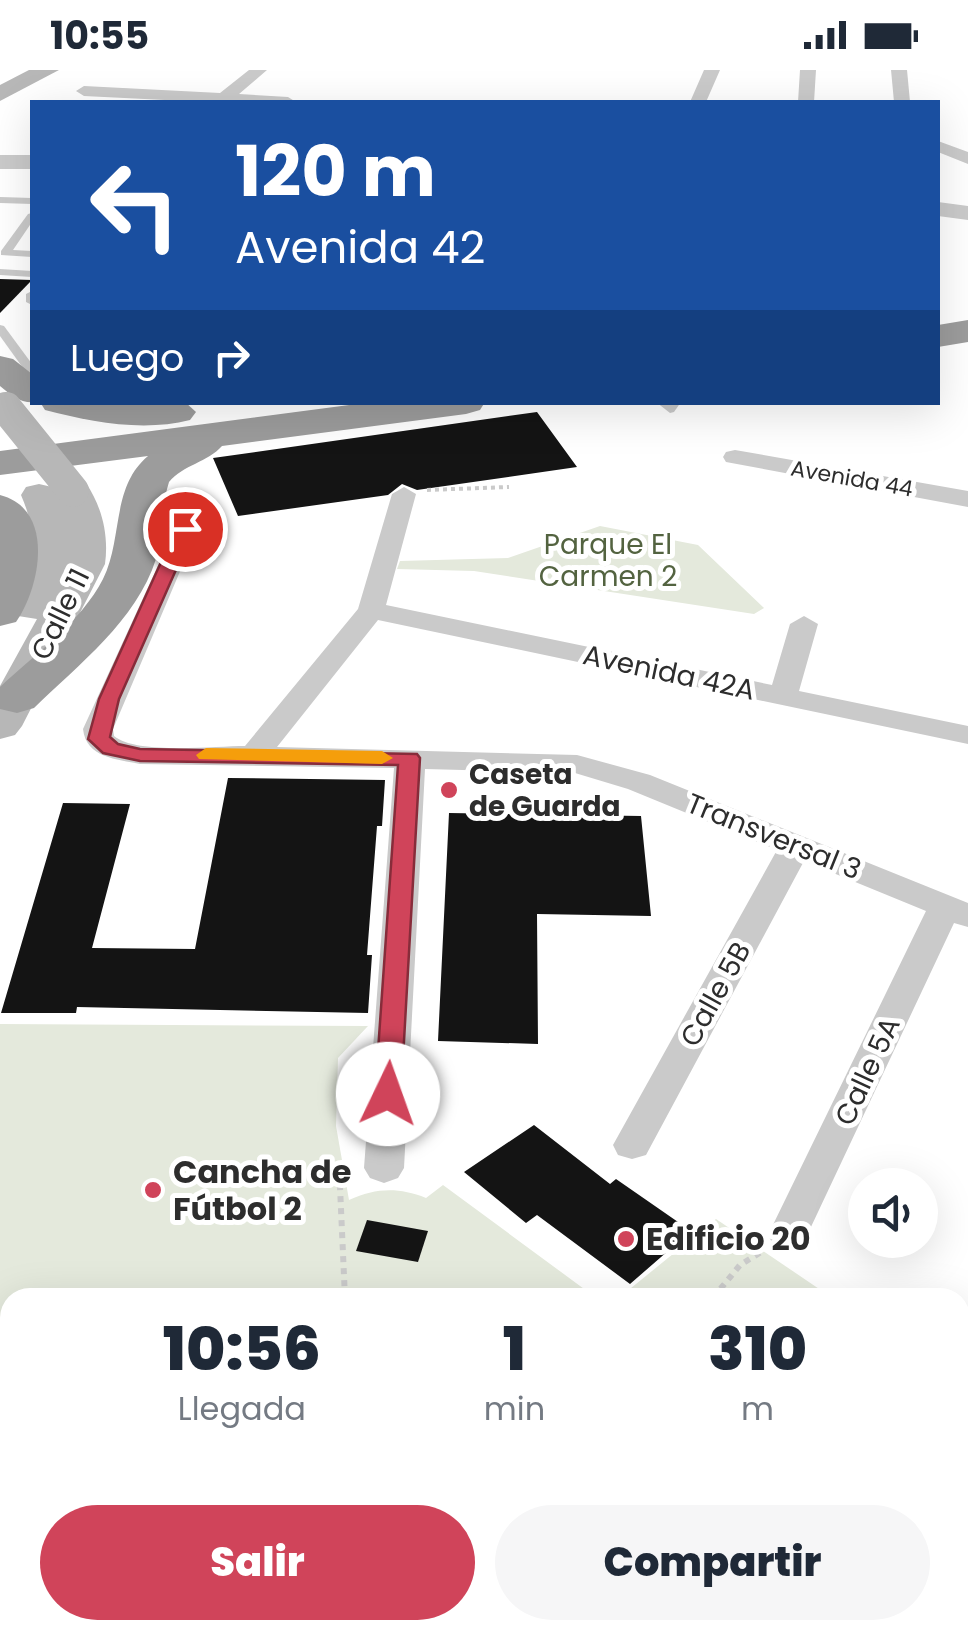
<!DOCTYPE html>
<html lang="es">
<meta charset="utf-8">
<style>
:root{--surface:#fff;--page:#f6f6f7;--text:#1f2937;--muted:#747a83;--accent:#d0445a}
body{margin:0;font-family:Poppins,sans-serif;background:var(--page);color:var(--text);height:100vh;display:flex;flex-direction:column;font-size:38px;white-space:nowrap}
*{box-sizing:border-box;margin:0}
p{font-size:32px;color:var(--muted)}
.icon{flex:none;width:55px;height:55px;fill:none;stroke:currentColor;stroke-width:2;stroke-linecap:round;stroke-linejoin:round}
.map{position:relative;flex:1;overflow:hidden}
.panel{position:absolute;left:0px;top:1218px;width:970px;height:352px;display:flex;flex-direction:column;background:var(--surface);border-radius:30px 30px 0 0;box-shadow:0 10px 40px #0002}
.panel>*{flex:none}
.top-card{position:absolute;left:30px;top:30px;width:910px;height:305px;border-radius:0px;box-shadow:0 10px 40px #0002;background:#1a4fa0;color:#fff;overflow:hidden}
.buttons{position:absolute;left:848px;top:1098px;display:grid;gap:20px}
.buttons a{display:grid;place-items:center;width:90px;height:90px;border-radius:50%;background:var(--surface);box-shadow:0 10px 40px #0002;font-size:50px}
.pin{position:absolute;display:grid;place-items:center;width:85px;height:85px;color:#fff;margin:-42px;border:5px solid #fff;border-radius:50%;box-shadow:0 2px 10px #0007}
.me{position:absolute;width:110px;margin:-55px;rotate:3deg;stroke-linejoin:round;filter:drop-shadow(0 0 8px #0008)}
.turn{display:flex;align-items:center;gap:35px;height:210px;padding:0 40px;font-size:45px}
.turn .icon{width:130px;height:130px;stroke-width:2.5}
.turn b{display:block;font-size:70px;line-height:85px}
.then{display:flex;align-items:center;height:95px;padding:0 40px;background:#0003;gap:20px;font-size:38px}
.eta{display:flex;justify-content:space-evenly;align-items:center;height:170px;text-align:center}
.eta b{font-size:60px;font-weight:800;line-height:70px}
.primary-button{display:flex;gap:20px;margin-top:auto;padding:20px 40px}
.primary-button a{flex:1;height:115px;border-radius:60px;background:var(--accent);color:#fff;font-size:40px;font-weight:800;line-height:115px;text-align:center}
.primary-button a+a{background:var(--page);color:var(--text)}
.status{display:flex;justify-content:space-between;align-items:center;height:70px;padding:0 50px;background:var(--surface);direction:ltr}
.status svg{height:28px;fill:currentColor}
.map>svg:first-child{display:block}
</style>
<div class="status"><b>10:55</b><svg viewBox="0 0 49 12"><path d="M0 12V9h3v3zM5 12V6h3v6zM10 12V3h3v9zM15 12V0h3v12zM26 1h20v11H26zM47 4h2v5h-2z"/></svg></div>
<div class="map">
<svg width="968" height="1568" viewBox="0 0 968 1568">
<rect width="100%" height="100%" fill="#fff"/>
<!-- green -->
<g fill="#e4e9dc">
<path d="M 600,456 L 698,475 L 764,538 L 754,544 L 474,501 L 397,499 L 400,491 L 508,488 Z"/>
<path d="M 0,954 L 368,956 L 338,988 L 336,1056 L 349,1130 C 376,1118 398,1117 426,1128 L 443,1115 L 595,1227 L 10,1228 L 10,1560 L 960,1560 L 960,1315 L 968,1320 L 968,1568 L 0,1568 Z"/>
<path d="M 716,1149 L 831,1227 L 620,1227 Z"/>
</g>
<!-- building -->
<g fill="#141414">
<path d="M 0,209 L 32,210 L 0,243 Z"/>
<path d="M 537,342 L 577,397 L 417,420 L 402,414 L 388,425 L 238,446 L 213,388 Z"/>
<path d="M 228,708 L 385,710 L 382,756 L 377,756 L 367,885 L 372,885 L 368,943 L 77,937 L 76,943 L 1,943 L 63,733 L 130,734 L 92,878 L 195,879 Z"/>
<path d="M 449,743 L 641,746 L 651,846 L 537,844 L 538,974 L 438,971 Z"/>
<path d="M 534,1055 L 610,1114 L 616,1109 L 691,1161 L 630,1214 L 537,1145 L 526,1153 L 464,1102 Z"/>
<path d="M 367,1150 L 428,1161 L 418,1192 L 356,1181 Z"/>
</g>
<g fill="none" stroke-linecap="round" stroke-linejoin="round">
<!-- path-far1 -->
<path stroke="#cacaca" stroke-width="4" stroke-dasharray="4 4" stroke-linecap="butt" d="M 427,420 L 509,417"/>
<!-- path -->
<g stroke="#cacaca" stroke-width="6" stroke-dasharray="6 6" stroke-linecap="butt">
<path d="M 345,1228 L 340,1117 L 352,1103"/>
<path d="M 713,1228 L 740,1195 L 761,1182"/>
<path d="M 0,1412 L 10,1424"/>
<path d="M 130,1560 L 132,1568"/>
<path d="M 669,1560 L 670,1568"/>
</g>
<!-- service -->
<g fill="#cacaca" fill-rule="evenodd">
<path d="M 0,127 L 32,128 L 32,134 L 0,133 Z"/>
<path d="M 32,143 L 32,152 L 13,180 L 32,181 L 32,187 L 1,185 L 1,181 L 28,144 Z"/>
<path d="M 0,199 L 32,201 L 32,207 L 0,205 Z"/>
<path d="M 32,221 L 32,235 L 26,232 L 26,224 Z"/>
<path d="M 0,255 L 4,256 L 32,294 L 32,305 L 28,305 L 0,266 Z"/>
<path d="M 656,332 L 681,332 L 674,342 L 670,343 Z"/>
</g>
<!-- minor -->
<g fill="#cacaca" fill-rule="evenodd">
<path d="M 249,0 L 267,0 L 239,24 L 288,27 L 296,32 L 205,32 L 84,26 L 76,21 L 84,16 L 220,23 Z"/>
<path d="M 704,0 L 720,0 L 706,32 L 690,32 Z"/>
<path d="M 800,0 L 816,0 L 814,32 L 798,32 Z"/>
<path d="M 891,0 L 907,0 L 910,32 L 894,32 Z"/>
<path d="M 938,71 L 968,82 L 968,94 L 938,82 Z"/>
<path d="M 735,380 L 968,421 L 968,437 L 726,392 L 723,387 L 726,382 Z"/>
<path d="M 404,417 L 416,424 L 386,535 L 772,615 L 790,554 L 804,546 L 818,554 L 799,621 L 968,656 L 968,674 L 378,550 L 277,677 L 577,685 L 650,705 L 968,833 L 968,857 L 954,853 L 802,1176 L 788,1181 L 774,1176 L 768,1165 L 926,841 L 804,791 L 646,1085 L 632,1089 L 618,1085 L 613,1075 L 777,780 L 628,719 L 575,703 L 425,699 L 404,1098 L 398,1108 L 384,1113 L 370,1108 L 364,1098 L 394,698 L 140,694 C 117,689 86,688 83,659 L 166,478 L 172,459 L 165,430 L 169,425 L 187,425 L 198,459 L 113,659 L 114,666 C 137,685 214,676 245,676 L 358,539 L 392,424 Z"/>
</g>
<!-- tertiary -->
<g fill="#cacaca" fill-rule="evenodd">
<rect x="0" y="85" width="32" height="14"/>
<path d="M 938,132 L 968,136 L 968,150 L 938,146 Z"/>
</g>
<!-- secondary -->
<g fill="#b7b7b7" fill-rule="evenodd">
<path d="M 29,0 L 59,0 L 0,31 L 0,15 Z"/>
<path d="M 73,410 L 86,413 C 102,437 109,465 105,494 L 22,656 L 15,665 L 0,669 L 0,616 L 37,549 L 18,546 L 12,538 C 33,497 40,468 21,425 L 26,417 L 39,414 L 52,417 L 55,422 L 60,413 Z"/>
</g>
<!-- trunk -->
<g fill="#9c9c9c" fill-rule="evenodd">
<path d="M 968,250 L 968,272 L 938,277 L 938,255 Z"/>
<path d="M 0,286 L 13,289 L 32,304 L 32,332 L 36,332 C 21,334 11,325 0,316 Z"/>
<path d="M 40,332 L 185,332 L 196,342 L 190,350 C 143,362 91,352 45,340 Z"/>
<path d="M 372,332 L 485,332 L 480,340 L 466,344 L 222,376 C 208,392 183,395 169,412 C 161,437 163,464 156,489 C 136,551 79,594 34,638 L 17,643 L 0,639 L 0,617 C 35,584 81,552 103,509 C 123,469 111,417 148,386 L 0,405 L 0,381 Z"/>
<path d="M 0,425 C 55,439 41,516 16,552 L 0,556 Z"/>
</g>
<!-- secondary-bridge -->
<path stroke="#b7b7b7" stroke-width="32" d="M 6,338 L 73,421"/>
</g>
<!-- route -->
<path fill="#d0445a" stroke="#872c3a" stroke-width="2.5" d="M 185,453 L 194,459 L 119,629 L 110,667 L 118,674 L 140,679 L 417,684 L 420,688 L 401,1024 L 398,1031 L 379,1031 L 375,1024 L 398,695 L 140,691 L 103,683 L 88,669 L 99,629 L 176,459 Z"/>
<!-- slow -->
<path fill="#f59e0b" d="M 206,678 L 382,681 L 393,688 L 382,694 L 199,689 L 196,685 Z"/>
<!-- markers -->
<g fill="#d0445a" stroke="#fff" stroke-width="4">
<circle cx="449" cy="720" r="10"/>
<circle cx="153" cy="1120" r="10"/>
<circle cx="626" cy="1169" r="10"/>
</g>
<g text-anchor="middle" stroke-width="10" stroke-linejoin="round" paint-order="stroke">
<!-- far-street labels -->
<g font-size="22" fill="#2d2d2d" stroke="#fff">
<text transform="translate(852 408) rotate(10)" y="8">Avenida 44</text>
</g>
<!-- park labels -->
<g font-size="28" fill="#536340" stroke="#fff">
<text x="608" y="484">Parque El<tspan x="608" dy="32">Carmen 2</tspan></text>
</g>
<!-- street labels -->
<g font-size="28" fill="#2d2d2d" stroke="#fff">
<text transform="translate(60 544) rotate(-64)" y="10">Calle 11</text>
<text transform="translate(669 602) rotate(12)" y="10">Avenida 42A</text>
<text transform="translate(774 766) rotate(22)" y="10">Transversal 3</text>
<text transform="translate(715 924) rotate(-61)" y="10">Calle 5B</text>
<text transform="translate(867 1001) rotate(-65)" y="10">Calle 5A</text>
</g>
<!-- poi labels -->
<g font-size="28" font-weight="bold" fill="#2d2d2d" stroke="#fff" text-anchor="start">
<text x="469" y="714">Caseta<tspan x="469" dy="32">de Guarda</tspan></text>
</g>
<!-- near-poi labels -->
<g font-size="32" font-weight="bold" fill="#2d2d2d" stroke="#fff" text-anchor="start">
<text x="173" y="1113">Cancha de<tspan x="173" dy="37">Fútbol 2</tspan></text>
<text x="646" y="1180">Edificio 20</text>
</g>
</g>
</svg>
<div class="buttons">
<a><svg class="icon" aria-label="sound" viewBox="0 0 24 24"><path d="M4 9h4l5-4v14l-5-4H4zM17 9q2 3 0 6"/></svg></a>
</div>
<div class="pin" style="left:185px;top:459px;background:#d93025"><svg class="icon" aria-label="arrive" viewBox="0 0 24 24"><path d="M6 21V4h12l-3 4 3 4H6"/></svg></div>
<svg class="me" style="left:388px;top:1024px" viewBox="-20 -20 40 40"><circle r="19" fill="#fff"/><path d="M0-13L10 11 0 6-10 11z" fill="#d0445a"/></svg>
<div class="top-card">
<div class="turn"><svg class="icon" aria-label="left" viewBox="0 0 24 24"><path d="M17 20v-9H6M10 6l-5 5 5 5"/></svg><div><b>120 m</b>Avenida 42</div></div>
<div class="then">Luego<svg class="icon" aria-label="right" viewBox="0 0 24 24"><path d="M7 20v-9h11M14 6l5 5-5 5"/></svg></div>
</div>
<section class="panel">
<div class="eta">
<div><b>10:56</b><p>Llegada</p></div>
<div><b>1</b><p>min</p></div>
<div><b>310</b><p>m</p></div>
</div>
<div class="primary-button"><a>Salir</a><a>Compartir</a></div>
</section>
</div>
